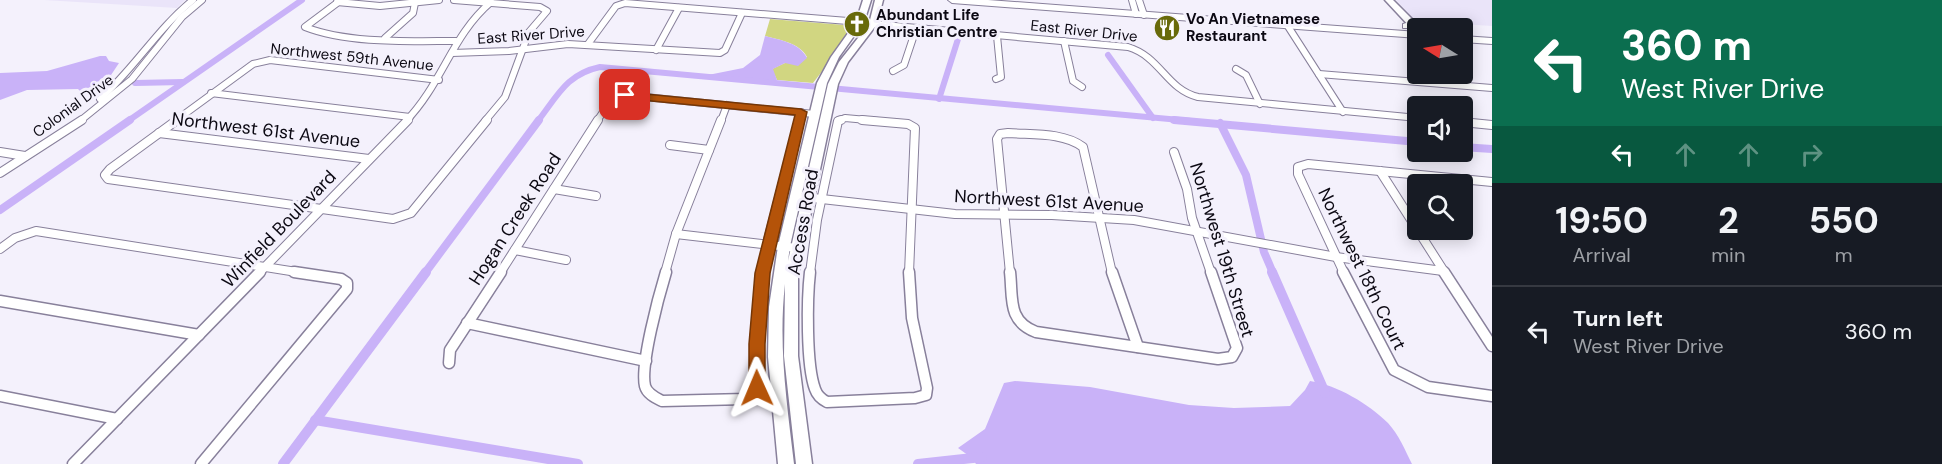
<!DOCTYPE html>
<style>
:root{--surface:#171b24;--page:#20242c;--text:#f1f3f6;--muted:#9ea1a6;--line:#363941}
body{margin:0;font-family:"DM Sans",sans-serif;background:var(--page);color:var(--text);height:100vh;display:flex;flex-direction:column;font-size:22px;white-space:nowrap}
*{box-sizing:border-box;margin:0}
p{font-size:20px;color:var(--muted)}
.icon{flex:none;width:33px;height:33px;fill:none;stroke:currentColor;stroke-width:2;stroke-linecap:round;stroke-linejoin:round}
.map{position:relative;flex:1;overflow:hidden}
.details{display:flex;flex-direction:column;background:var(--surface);width:450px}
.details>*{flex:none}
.top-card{background:#0b6e4f;color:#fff;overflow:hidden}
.needle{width:39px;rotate:281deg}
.controls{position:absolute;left:1407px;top:18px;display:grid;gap:12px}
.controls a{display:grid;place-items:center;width:66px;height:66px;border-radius:6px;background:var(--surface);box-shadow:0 3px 15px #0003;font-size:30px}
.pin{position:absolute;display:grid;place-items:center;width:51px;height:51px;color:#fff;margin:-26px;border-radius:12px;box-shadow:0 3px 9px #0006}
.me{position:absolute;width:66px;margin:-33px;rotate:359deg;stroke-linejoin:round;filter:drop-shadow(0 0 4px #0008)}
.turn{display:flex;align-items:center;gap:21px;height:126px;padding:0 30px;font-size:27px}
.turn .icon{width:78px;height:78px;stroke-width:2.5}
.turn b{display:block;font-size:42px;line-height:51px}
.lanes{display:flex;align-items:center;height:57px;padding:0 30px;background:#0003;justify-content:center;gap:30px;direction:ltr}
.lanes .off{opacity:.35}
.eta{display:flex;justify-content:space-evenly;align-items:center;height:102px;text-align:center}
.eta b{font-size:36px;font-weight:700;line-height:42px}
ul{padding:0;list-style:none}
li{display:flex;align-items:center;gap:18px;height:90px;padding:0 30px;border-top:2px solid var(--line)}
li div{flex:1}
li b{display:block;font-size:22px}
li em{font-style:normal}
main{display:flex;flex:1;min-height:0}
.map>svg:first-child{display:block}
</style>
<main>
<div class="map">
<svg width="1492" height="464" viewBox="0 0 1492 464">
<rect width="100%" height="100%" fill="#f4f1fc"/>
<!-- built -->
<g fill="#eae4f9">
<path d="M 44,0 L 185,0 L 177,8 Z"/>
<path d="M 1396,0 L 1492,0 L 1492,26 L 1416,21 Z"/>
</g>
<!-- green -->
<path fill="#d1d681" d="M 770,19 L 857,26 L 813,83 L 777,80 L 772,69 L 785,63 L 807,57 C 800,43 780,40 765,36 Z"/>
<!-- water -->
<g fill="#c9b2f8">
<path d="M 765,36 C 780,40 800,43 807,58 L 798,66 L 785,63 L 773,69 L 777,80 L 775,83 L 703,76 L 743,68 L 760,55 Z"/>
<path d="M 100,56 L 106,56 L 109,61 L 119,63 L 111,75 L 115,79 C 106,87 96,95 83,94 L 78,89 L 27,90 L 0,100 L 0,73 L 47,71 Z"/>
<path d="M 1015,381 L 1090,387 L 1189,405 L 1234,408 L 1290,406 L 1305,390 L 1310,381 C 1337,385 1369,404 1388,423 C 1399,435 1405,450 1412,464 L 976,464 L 972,458 L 958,448 L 985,429 L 1004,383 Z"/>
</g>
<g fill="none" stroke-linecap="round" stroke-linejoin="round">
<!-- canal-far2 -->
<g stroke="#c9b2f8" stroke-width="6">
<path d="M 1108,55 L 1153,118"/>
<path d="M 135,83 L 183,82"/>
<path d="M 939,99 L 958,39"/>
<path d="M 128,121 L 302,0"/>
<path d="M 538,121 C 558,95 567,74 600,67 L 1191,121"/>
</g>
<!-- canal-far1 -->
<g stroke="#c9b2f8" stroke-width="8">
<path d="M 1174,120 L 1418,142"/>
<path d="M 1220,123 L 1246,175 L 1264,252 L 1273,273"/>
<path d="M 1462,147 L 1492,149"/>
<path d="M 0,210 L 130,120"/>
<path d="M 425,273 L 539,120"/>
</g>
<!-- canal -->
<g stroke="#c9b2f8" stroke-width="10">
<path d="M 1272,272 L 1325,393"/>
<path d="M 315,420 L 578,464"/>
<path d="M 283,464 L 426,272"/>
<path d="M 918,464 L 982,457"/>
</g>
<defs>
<g id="street-far2">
<path d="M 341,0 L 305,27 C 348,44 410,41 456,41"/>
<path d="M 454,0 L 540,7 L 547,11 L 529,32 L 505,97 L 485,121"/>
<path d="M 1132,0 L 1136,14"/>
<path d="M 1139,0 L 1144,15"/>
<path d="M 337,2 L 380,6 L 439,0"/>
<path d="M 1282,17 L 1343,112"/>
<path d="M 873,24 L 1128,47 C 1161,57 1166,89 1198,97 L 1418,118"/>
<path d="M 385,38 L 413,13 L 415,3"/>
<path d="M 1064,41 L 1073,81 L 1082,87"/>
<path d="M 588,44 L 616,6 L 625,3 L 860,22"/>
<path d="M 656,50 L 679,8"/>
<path d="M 452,53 L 509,51 L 568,44 L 720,53 L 725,50 L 742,13"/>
<path d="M 1236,69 L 1246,75 L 1260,104"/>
<path d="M 893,71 L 904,65 L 916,29"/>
<path d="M 1319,74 L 1492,88"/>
<path d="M 996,79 L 1001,77 L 997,36"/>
<path d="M 211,93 L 410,117"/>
<path d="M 100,99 C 134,69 157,29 193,0"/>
<path d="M 80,121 L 132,79 L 182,17 L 202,0"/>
<path d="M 175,121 L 253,64 L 270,60 L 439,80"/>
<path d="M 406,121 C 442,84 452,35 491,2"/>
<path d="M 597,121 L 611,100 L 625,95 L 814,114"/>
<path d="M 721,121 L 727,105"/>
<path d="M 799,121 L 801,112"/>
<path d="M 838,121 L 845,118 L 878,121"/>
</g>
<g id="street-far1">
<path d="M 177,120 L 110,169 L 105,175 L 108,179 L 393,219 L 411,213 L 487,120"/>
<path d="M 862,120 L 908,124 L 915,128 L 909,273"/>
<path d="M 1462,122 L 1492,125"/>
<path d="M 159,133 L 369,159"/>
<path d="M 670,145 L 709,150"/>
<path d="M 0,152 L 25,156"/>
<path d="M 1174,152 L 1187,189 L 1192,218 L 1211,273"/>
<path d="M 1380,171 L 1445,273"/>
<path d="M 0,173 L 82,120"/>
<path d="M 554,189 L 596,196"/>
<path d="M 804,197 L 955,214 L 1052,215 L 1134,220 L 1336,257 L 1443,271"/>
<path d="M 676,234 L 797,248"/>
<path d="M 0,249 L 15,238 L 36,231 L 303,273"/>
<path d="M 515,250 L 566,260"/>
<path d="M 259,273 L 408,120"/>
<path d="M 500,273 L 598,120"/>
<path d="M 665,273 L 676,234 L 721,120"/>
<path d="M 763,273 L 767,244 L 799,120"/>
<path d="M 810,273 L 817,220 L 838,121 L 841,120"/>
<path d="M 1010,273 L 997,139 L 1000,134 L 1008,133 C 1032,135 1063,132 1083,147 L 1112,273"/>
<path d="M 1344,273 L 1298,174 L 1298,167 L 1308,164 L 1492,182"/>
</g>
<g id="street">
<path d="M 666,272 C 659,295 640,365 645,386 C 647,394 656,398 662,401 L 746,399 L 753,395 L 757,388 L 759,310 L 764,272"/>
<path d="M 810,272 C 807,298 806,365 815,389 C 817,395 821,399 827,402 L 915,398 L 926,395 L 927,388 L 912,318 L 909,272"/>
<path d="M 1010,272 C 1013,298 1007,321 1036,332 L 1218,359 L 1232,357 L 1237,348 L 1211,272"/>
<path d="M 1112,272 L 1138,347"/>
<path d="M 1343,272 L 1394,370 L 1428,387 L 1492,396"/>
<path d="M 1444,272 L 1492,346"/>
<path d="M 0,301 L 199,335"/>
<path d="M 467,323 L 646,361"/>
<path d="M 449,363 L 450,350 L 501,272"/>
<path d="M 0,396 L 117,419"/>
<path d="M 73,464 L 260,272"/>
<path d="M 201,464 L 347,289 L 347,283 L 341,279 L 294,272"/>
</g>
<g id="secondary">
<path d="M 863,0 L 871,0 L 864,22 L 839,57 L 827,83 L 790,246 L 788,261 L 828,84 L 839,62 L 869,24 L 875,0 L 883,0 L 877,24 L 848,62 L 838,84 L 798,274 L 798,356 L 812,464 L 796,464 L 784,356 L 785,284 C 778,345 787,404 794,464 L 778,464 L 768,357 L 769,307 L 778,246 L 817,83 L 831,57 L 856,22 Z"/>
<path d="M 1385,0 L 1393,0 L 1418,25 L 1418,28 L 1412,29 Z"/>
</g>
<g id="primary">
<path d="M 948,0 L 988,0 L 1418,32 L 1418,38 L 952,3 Z"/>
<path d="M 1406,23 L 1434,25 L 1439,28 L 1403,28 L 1403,24 Z"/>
<path d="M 1462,36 L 1492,38 L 1492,44 L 1462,42 Z"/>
</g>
</defs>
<!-- street-far2 casing -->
<use href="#street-far2" stroke="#88809b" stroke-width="8"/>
<!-- street-far1 casing -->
<use href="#street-far1" stroke="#88809b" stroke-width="10"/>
<!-- street casing -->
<use href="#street" stroke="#88809b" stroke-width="13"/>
<!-- secondary casing -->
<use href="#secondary" stroke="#88809b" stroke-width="3"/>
<!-- primary casing -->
<use href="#primary" stroke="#88809b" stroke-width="2"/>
<!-- street-far2 -->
<use href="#street-far2" stroke="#fff" stroke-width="6"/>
<!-- street-far1 -->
<use href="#street-far1" stroke="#fff" stroke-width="8"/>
<!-- street -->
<use href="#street" stroke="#fff" stroke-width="10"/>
<!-- secondary -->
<use href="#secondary" fill="#fff" fill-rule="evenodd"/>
<!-- primary -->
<use href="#primary" fill="#fff" fill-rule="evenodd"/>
</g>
<!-- route -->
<path fill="#b45309" stroke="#753606" stroke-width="1.5" d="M 625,92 L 801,109 L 807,112 L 770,273 L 765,344 L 765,388 L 763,393 L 757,395 L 751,393 L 749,388 L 749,344 L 755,273 L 795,115 L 621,98 L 619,95 Z"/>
<!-- icons -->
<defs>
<symbol id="church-disc" viewBox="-11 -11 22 22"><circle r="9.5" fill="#686a0a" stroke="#f4f1fc"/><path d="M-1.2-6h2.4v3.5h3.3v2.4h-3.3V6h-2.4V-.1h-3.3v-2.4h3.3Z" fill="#fff"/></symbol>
<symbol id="restaurant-disc" viewBox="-11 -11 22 22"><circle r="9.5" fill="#686a0a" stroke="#f4f1fc"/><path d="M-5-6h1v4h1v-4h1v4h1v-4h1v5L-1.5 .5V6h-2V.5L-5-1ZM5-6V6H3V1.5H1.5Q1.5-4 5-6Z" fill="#fff"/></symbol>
</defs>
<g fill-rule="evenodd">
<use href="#church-disc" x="842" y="9" width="30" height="30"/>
<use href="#restaurant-disc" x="1152" y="13" width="30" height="30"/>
</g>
<g text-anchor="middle" stroke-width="6" stroke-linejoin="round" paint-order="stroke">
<!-- far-poi labels -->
<g font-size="15" font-weight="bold" fill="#0c0913" stroke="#f4f1fc" text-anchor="start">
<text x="876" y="20">Abundant Life<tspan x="876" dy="17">Christian Centre</tspan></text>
<text x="1186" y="24">Vo An Vietnamese<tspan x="1186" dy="17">Restaurant</tspan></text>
</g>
<!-- far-street labels -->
<g font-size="15" fill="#0c0913" stroke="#f4f1fc">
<text transform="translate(1084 31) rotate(6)" y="5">East River Drive</text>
<text transform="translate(531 35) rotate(-4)" y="5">East River Drive</text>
<text transform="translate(352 57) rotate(6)" y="5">Northwest 59th Avenue</text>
<text transform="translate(73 106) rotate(-36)" y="5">Colonial Drive</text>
</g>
<!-- street labels -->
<g font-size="18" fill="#0c0913" stroke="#f4f1fc">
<text transform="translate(266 130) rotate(7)" y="6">Northwest 61st Avenue</text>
<text transform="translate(1049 201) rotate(3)" y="6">Northwest 61st Avenue</text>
<text transform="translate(515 219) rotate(-57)" y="6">Hogan Creek Road</text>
<text transform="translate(803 222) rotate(-80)" y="6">Access Road</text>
<text transform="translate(279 229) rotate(-46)" y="6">Winfield Boulevard</text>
<text transform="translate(1222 250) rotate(73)" y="6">Northwest 19th Street</text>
<text transform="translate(1362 269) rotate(64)" y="6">Northwest 18th Court</text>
</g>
</g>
</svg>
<div class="controls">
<a><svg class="needle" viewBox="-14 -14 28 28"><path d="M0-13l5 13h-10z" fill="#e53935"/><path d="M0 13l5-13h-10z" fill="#9ea1a6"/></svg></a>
<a><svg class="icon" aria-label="sound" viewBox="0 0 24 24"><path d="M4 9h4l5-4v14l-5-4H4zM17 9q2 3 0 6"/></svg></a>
<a><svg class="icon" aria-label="search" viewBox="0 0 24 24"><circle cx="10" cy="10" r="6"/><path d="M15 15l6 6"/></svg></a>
</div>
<div class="pin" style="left:625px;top:95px;background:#d93025"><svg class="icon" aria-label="arrive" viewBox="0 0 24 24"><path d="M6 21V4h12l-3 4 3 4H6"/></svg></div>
<svg class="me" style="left:757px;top:388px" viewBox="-20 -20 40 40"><path d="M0-17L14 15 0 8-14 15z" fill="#b45309" stroke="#fff" stroke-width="4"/></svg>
</div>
<section class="details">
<div class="top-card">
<div class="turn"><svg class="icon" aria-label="left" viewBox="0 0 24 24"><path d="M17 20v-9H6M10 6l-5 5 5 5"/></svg><div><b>360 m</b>West River Drive</div></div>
<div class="lanes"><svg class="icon" aria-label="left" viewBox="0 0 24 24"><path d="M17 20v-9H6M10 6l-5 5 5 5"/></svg><svg class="icon off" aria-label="ahead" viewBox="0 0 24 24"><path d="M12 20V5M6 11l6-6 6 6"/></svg><svg class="icon off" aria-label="ahead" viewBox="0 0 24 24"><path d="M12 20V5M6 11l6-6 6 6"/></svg><svg class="icon off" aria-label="right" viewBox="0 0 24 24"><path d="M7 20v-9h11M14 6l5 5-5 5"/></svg></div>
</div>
<div class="eta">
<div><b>19:50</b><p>Arrival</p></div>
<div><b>2</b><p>min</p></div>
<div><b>550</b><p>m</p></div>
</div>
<ul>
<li><svg class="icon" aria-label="left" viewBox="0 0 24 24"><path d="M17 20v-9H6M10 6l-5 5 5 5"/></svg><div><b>Turn left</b><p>West River Drive</p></div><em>360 m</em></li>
</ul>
</section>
</main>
